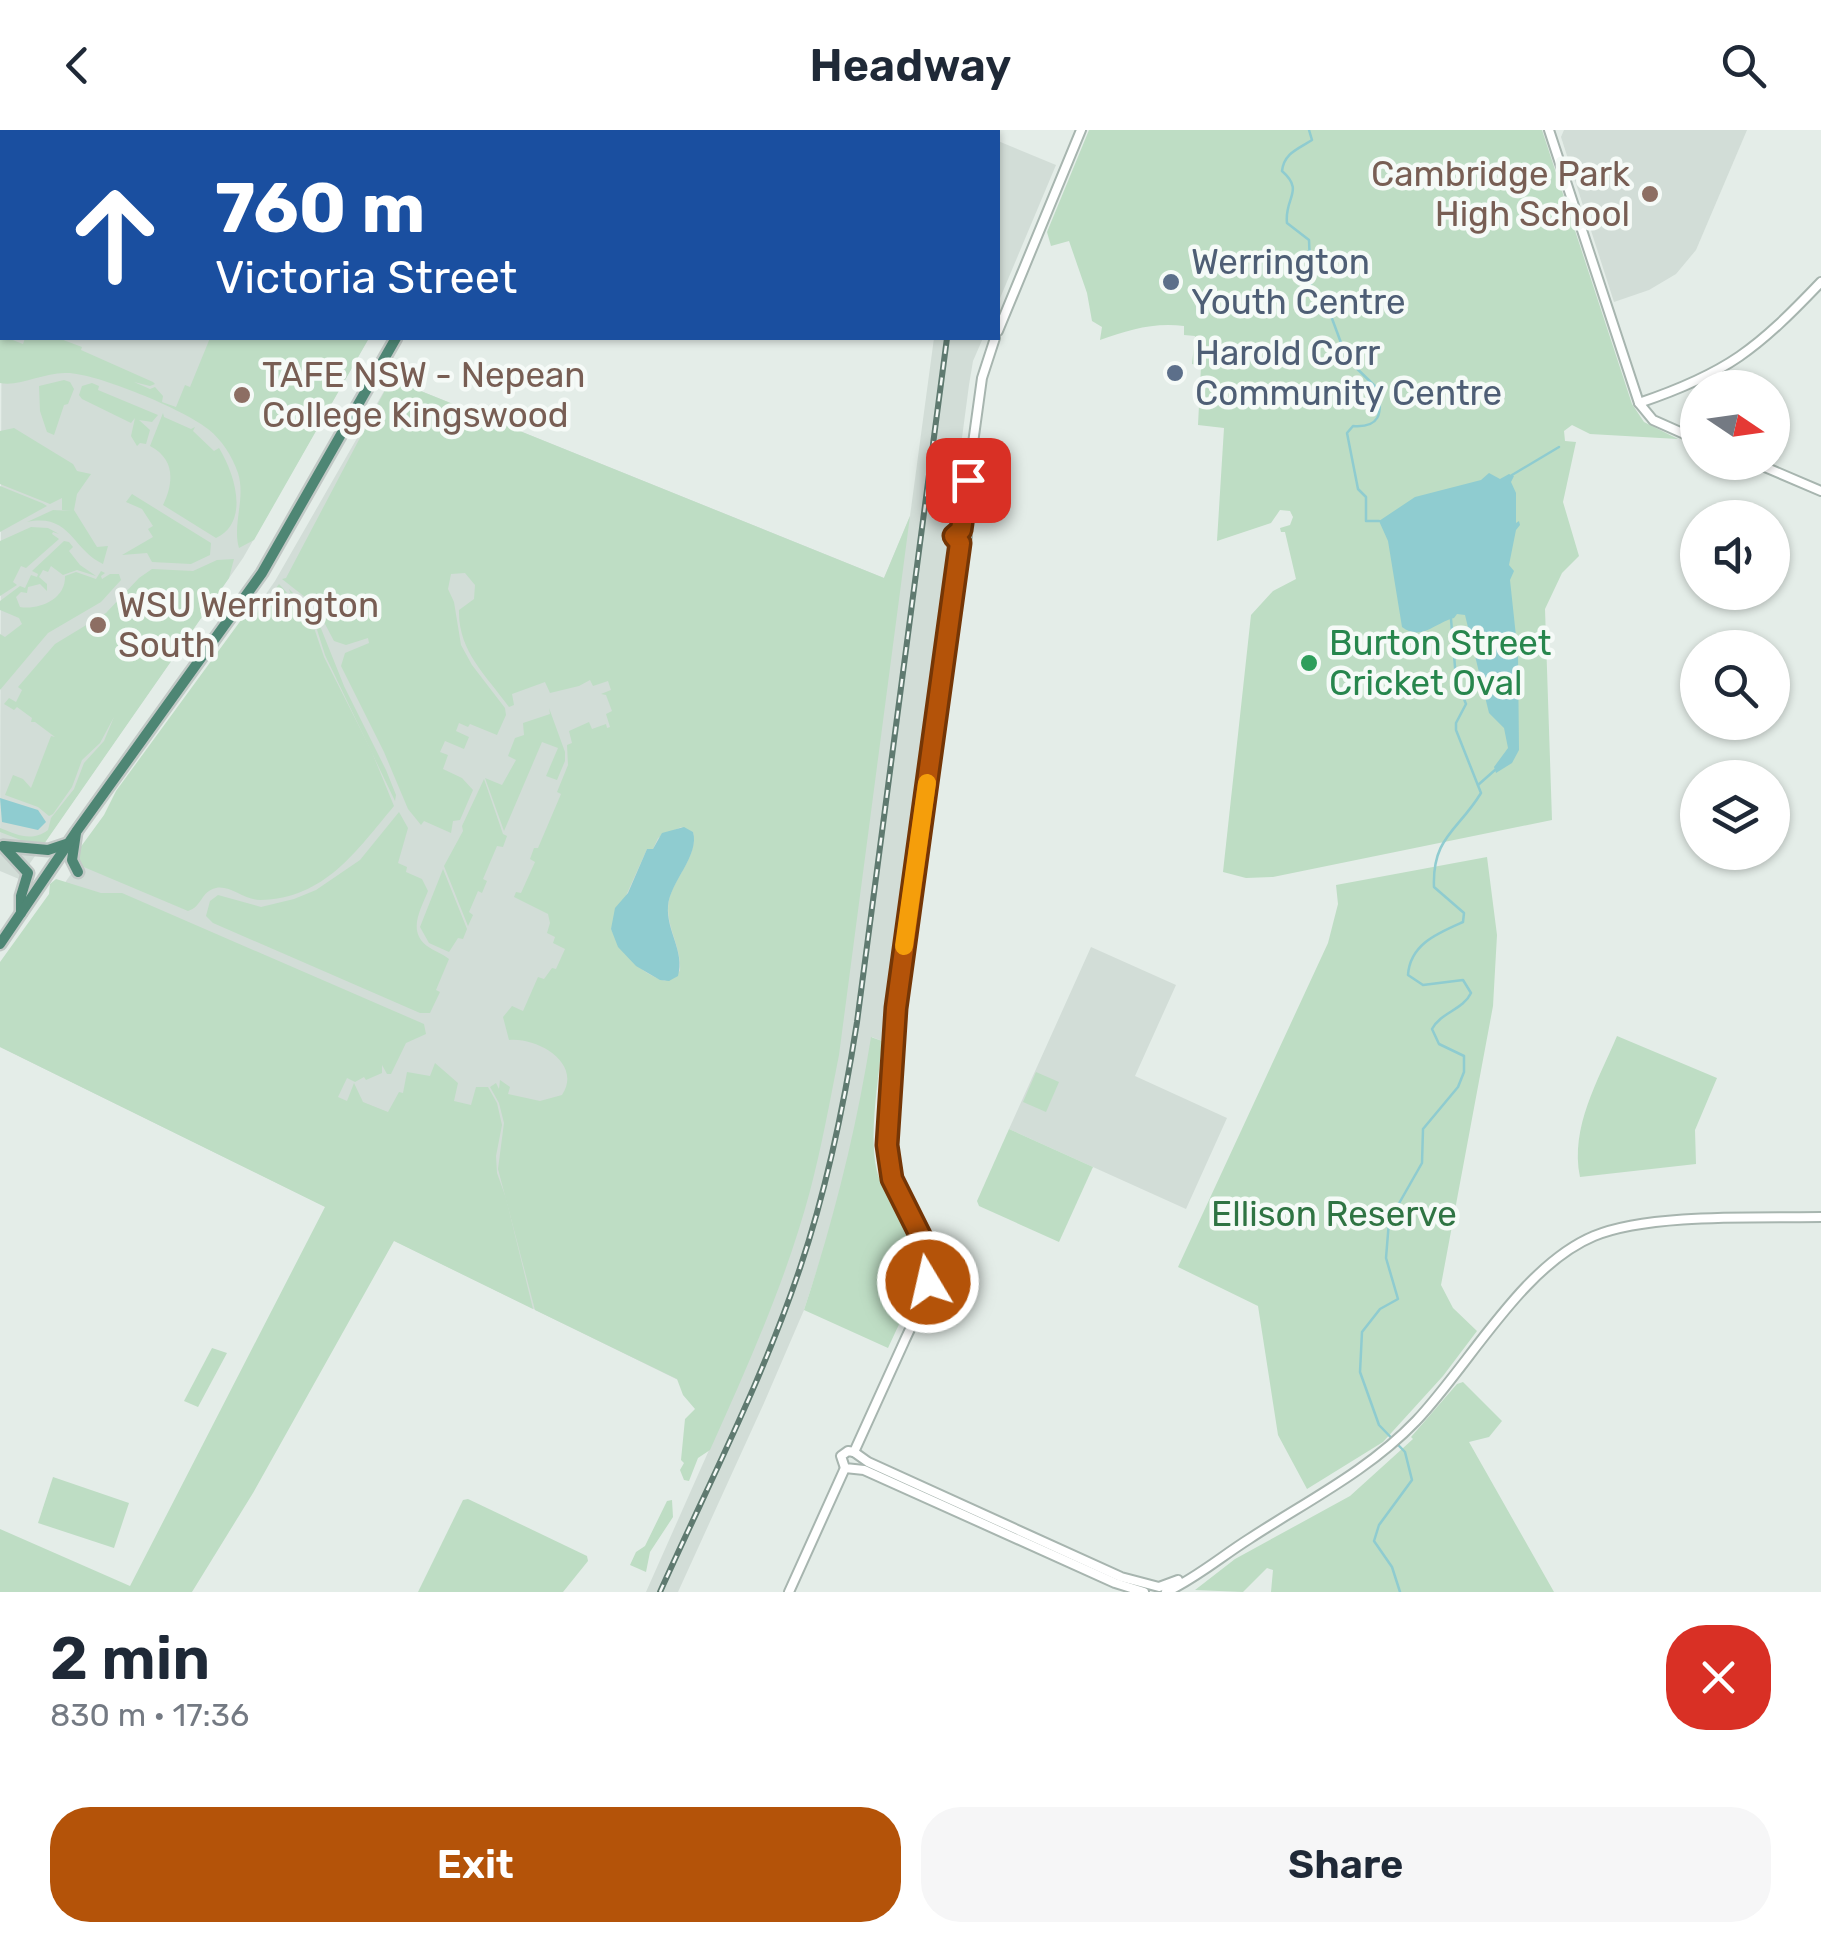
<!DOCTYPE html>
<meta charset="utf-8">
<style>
:root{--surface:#fff;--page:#f6f6f7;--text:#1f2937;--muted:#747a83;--accent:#b45309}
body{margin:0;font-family:Rubik,sans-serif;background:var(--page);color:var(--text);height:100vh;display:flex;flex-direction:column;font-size:38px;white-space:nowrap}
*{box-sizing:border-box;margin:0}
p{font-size:32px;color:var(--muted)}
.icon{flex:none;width:55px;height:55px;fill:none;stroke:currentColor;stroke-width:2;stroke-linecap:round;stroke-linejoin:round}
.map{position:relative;height:1462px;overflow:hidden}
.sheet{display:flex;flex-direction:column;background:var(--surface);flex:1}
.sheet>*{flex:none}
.hud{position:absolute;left:0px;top:0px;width:1000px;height:210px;box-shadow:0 2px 8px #0004;background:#1a4fa0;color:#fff;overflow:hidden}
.needle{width:65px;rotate:103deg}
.buttons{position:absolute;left:1680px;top:240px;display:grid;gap:20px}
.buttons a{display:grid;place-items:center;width:110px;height:110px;border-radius:50%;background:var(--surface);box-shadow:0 2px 8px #0004;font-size:50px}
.pin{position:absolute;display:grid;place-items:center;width:85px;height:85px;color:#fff;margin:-42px;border-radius:20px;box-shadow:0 5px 15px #0006}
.me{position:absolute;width:110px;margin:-55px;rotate:351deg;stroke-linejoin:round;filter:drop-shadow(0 0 8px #0008)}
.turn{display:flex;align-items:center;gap:35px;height:210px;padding:0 50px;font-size:45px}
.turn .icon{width:130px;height:130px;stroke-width:2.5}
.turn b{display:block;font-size:70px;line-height:85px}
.round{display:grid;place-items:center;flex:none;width:105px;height:105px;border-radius:40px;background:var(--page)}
.summary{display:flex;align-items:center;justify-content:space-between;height:170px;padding:0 50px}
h1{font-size:60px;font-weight:600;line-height:75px}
.action{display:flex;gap:20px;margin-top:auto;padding:20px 50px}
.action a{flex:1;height:115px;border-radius:40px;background:var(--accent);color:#fff;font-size:40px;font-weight:600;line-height:115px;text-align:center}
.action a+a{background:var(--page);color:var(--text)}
header{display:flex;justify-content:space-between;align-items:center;height:130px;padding:0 50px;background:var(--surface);font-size:45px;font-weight:600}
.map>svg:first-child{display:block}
</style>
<header><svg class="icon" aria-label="back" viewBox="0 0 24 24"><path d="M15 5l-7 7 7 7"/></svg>Headway<svg class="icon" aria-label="search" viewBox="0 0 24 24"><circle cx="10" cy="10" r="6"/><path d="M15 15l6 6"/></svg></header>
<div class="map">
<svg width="1821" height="1462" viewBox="0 0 1821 1462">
<rect width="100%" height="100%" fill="#e4ede8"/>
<!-- built -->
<g fill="#d2ddd7">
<path d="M 1564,0 L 1747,0 L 1696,120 L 1676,144 L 1649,160 L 1614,172 L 1561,7 Z"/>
<path d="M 998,11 L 1056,35 L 998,173 Z"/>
<path d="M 2,24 L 2,208 L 369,208 L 243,428 L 19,749 L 0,741 Z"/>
<path d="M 934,208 L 983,208 L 973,231 L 969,255 L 882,911 L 872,907 L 856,999 L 834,1088 L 804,1180 L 764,1273 L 678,1462 L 646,1462 L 729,1275 L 0,917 L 0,846 L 275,451 L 391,249 L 884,448 L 910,386 Z"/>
<path d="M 1091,817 L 1176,855 L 1135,946 L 1227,988 L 1186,1079 L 1009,999 Z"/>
</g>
<!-- green -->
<g fill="#beddc4" fill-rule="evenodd">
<path d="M 1089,0 L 1542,0 L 1632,274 L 1644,292 L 1678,309 L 1590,304 L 1572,295 L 1564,301 L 1565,311 L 1576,312 L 1563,372 L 1579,426 L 1562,443 L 1545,479 L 1552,690 L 1273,747 L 1246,748 L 1223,742 L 1251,485 L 1273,461 L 1296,449 L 1285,402 L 1281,402 L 1280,398 L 1290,395 L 1293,387 L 1290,381 L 1280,380 L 1271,393 L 1217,411 L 1224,298 L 1198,295 L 1201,236 L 1192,234 L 1195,206 L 1184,205 L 1184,196 C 1154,192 1128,200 1100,210 L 1102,197 L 1092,191 L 1087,163 L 1069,111 L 1051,116 L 1047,102 Z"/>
<path d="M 0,205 L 23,214 L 25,208 L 58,208 L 82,217 L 81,220 L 153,252 L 155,254 L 150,256 L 134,252 L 150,259 L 155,257 L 163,266 L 162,272 L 176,277 L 185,255 L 190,257 L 210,208 L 369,208 L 254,410 L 239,418 C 232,394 246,369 238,343 C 232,326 222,310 208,299 C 185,280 96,243 67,243 C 44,242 20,257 0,253 Z"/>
<path d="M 391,249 L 884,448 L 910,386 L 839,925 C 830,970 822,1016 810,1061 C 786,1151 748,1235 710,1320 L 698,1328 L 689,1351 L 684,1350 L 680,1340 L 684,1333 L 681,1330 L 685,1289 L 695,1279 L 683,1265 L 677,1249 L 535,1180 L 498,1039 L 504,993 L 499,973 L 490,957 L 496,953 L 499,959 L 500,950 L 510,957 L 508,964 L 540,971 L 562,965 C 583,933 537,907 509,910 L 503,887 L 512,876 L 523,881 L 538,847 L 544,849 L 552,838 L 556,839 L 565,819 L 553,813 L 555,807 L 547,803 L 550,793 L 548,784 L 514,767 L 516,762 L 521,763 L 535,732 L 530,729 L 534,718 L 538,718 L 561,664 L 557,662 L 568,635 L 567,615 L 572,613 L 569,601 L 589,592 L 592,599 L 606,594 L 607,598 L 610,597 L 606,584 L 612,581 L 606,565 L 601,564 L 611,560 L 608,551 L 593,556 L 590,550 L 579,556 L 550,563 L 545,552 L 512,564 L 514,575 L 509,577 C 486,545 458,521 459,480 L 474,469 L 475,455 L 465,443 L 451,444 L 448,459 L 454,472 L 461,515 L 472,535 L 505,578 L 506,585 L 497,605 L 470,594 L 468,597 L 459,593 L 456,601 L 469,607 L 464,619 L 445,611 L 440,622 L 448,625 L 443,639 L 462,648 L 473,660 L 460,690 L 453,691 L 451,703 L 424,691 L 421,695 L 408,679 L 384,622 L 341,536 L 345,523 L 369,513 L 368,508 L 346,515 L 334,511 L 315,475 L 282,449 L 286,448 ZM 681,697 L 693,702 C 699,724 674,748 669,770 C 664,795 682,816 680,841 L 665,851 C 639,843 622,823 611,799 L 647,719 L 653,719 L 658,708 Z"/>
<path d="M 64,250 L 70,252 L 74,259 L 68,274 L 64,275 L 54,305 L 47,302 L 40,281 L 39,256 Z"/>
<path d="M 92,253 L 99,256 L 98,260 L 158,285 L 152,292 L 139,290 L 150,300 L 146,314 L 140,313 L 137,316 L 131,306 L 135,288 L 131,293 L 82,269 L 79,265 L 82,256 Z"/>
<path d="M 163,283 L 164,287 L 191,299 L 195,297 L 193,301 L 214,321 L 219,318 C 235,344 250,392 216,408 L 163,375 C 174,352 175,329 150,316 Z"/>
<path d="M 14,298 L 73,334 L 77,341 L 91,344 L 77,364 L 74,380 L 97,417 L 108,416 L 103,434 C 72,420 71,383 27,392 L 53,380 L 72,381 L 62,380 L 62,368 L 50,374 L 0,354 L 0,301 Z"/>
<path d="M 0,356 L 42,373 L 47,376 L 0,402 Z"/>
<path d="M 132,364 L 211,413 L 210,425 L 191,434 L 152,432 L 147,423 L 122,425 L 153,407 L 148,399 L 153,396 L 142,379 L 126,372 Z"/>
<path d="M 31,397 L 48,398 L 59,404 L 53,402 L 52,404 L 59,409 L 26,438 L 21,436 L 13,452 L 17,455 L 0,466 L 0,411 Z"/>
<path d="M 64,411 L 69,412 L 73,417 L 69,421 L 80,435 L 96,446 L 77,440 L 63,445 L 51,436 L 48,442 L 43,440 L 39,447 L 47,454 L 47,461 L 40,454 L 28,457 L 27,463 L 21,462 L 16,467 L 20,477 C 38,480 66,470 65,446 L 76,442 L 96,449 L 101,441 L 105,443 L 101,446 L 102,449 L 110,444 L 119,444 L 121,450 L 101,472 L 48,503 L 0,560 L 0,504 L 5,507 L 22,494 L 19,488 L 0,480 L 0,471 L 20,456 L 25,458 L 31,445 L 37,447 L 38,444 L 32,441 Z"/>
<path d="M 234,429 L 229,448 L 44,714 L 26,712 L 0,702 L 0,698 C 17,705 32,712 48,700 L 51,688 L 74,659 L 84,633 L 104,611 L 114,587 L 100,613 L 82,630 L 72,657 L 53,684 L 49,686 L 38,677 L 5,665 L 13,645 L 23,649 L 31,658 L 51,606 L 55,607 L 35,592 L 31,592 L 32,588 L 17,577 L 14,580 L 4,574 L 9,568 L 16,572 L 22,560 L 18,557 L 55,514 L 106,483 L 139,448 L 152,439 L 193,441 L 217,430 Z"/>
<path d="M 279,454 L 311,489 L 324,527 L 371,620 L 394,676 C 357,720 325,769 260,770 C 244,770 230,755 216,758 C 201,761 202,777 188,781 L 79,735 L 77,722 L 104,685 L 116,661 L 244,486 L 252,481 L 257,483 Z"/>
<path d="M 289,459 L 316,486 L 344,556 L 386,640 L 396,665 L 395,671 L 325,525 L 313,487 L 303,474 L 292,467 Z"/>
<path d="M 549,578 L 565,622 L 565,631 L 557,650 L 546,646 L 558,618 L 542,612 L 504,701 L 485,648 L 502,655 L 516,630 L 508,626 L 515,608 L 524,605 L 523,593 L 550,584 Z"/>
<path d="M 484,649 L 503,704 L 507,706 L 503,717 L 497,716 L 483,749 L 487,751 L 482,763 L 478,761 L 469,782 L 473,785 L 468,796 L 444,736 L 463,701 L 462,696 Z"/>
<path d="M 399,682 L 408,698 L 398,733 L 407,737 L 406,742 L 422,749 L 428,761 C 421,779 407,801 427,816 C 434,821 443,824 449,829 L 436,860 L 440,862 L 430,883 L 420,883 L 213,793 L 206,786 L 210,771 L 218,765 L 261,777 L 294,769 L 316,760 L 360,730 Z"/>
<path d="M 1487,727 L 1497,805 L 1493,876 L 1441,1155 L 1453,1178 L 1477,1201 L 1443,1246 L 1383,1312 L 1307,1359 L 1278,1305 L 1258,1176 L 1178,1137 L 1328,813 L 1338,774 L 1336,755 Z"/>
<path d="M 443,739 L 467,799 L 463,809 L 458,808 L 449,822 L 429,813 L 420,797 Z"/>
<path d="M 56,749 L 101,763 L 122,763 L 424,894 L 426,904 L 406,913 L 391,944 L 387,944 L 382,935 L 382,943 L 366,950 L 364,947 L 355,952 L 347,948 L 338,967 L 347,971 L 354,953 L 363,972 L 388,982 L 399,962 L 403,963 L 407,942 L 430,946 L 435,933 L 458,953 L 454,971 L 471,975 L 476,957 L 488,957 L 497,973 L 502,995 L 496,1026 L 497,1043 L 506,1068 L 533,1179 L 394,1111 L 253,1363 L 192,1462 L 0,1462 L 0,1399 L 130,1456 L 325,1077 L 0,917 L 0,832 L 49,764 L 50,754 Z"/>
<path d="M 1617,906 L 1717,948 L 1695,1000 L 1696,1034 L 1580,1047 C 1570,997 1598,951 1617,906 Z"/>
<path d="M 871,907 L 882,911 C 879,949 869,1000 876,1037 C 879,1054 890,1070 899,1086 C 929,1143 913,1164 888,1218 L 804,1180 C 834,1089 856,1001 871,907 Z"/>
<path d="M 1036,942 L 1059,952 L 1046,982 L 1023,972 Z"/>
<path d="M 1009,999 L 1093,1037 L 1059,1112 L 979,1076 L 977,1071 Z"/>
<path d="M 212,1218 L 227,1223 L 198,1277 L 184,1271 Z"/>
<path d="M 1463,1252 L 1502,1291 L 1489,1307 L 1469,1312 L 1554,1462 L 1271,1462 L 1273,1440 L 1267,1438 L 1243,1462 L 1195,1460 L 1235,1429 L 1350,1366 L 1413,1309 L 1411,1307 L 1457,1254 Z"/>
<path d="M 53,1347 L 129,1373 L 114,1418 L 38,1393 Z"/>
<path d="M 468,1369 L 587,1426 L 588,1431 L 563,1462 L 418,1462 L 463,1370 Z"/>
<path d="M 672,1370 L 673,1387 L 650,1422 L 646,1442 L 630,1435 L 636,1422 L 645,1416 L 667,1371 Z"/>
</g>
<!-- water -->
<g fill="#8fccd0">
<path d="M 1489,343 L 1500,349 L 1509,344 L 1514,346 L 1511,352 L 1516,363 L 1516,393 L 1519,391 L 1520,395 L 1516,400 L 1509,435 L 1514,441 L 1510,450 L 1518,525 L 1519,620 L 1512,633 L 1496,643 L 1494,637 L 1508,618 L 1504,598 L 1489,583 L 1465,485 L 1457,484 L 1454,488 C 1436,492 1421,512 1402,497 L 1388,411 L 1379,391 L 1415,367 L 1481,350 Z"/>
<path d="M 0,668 L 38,680 L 46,692 L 38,700 L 2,692 Z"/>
<path d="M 684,697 L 693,702 C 700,725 670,752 668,776 C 666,801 685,821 678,846 L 669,851 L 660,850 L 636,836 L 618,817 L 611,799 L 615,778 L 628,763 L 647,719 L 653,719 L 662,703 Z"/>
</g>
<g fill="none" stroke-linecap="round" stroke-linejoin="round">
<!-- stream -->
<g stroke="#8fccd0" stroke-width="2.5">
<path d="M 1309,0 L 1312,10 C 1298,19 1284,23 1282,41 C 1305,61 1284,68 1287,93 L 1309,110 L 1311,159 L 1327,175 L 1347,229 L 1379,260 C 1382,284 1380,298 1353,296 L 1347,303 L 1358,359 L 1366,367 L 1366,391 L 1379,391"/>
<path d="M 1512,345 L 1559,317"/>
<path d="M 1478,655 L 1495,640"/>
<path d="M 1400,1462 L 1392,1437 L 1374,1411 L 1379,1395 L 1412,1350 L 1405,1322 L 1379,1295 L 1360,1242 L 1362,1202 L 1380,1179 L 1398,1169 L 1386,1128 L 1389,1091 L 1422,1033 L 1423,999 L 1458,957 L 1464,942 L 1464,926 L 1439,914 L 1432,899 C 1441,882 1463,880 1471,863 L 1463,850 L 1423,855 L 1408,845 C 1410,814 1438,803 1463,792 L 1464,783 L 1434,757 C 1432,707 1458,701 1481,663 L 1456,600 L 1456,593 L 1466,574 L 1456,549 L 1451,489"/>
</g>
<defs>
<g id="tertiary">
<path d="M 1549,0 L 1639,273 L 1653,290 L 1698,310"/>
<path d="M 998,201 L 1081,0"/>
<path d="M 1639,273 C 1728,243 1757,219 1821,152"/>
<path d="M 1753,332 L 1821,361"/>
<path d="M 961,400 L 967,407 L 961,413 L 954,406 L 961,400 L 982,248 L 995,208"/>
<path d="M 854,1322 C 870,1286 887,1249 904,1212 C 913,1192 925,1171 929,1149 C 938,1099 885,1064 887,1014 C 896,813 933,613 960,413"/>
<path d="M 854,1322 L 868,1332 L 1121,1447 L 1159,1457 L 1178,1450"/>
<path d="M 854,1322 L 848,1321 L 841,1326 L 845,1338 L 864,1340 L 1115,1453 L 1144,1462"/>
<path d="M 789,1462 L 845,1338"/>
<path d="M 1166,1462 C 1195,1449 1222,1426 1249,1409 C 1307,1371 1368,1341 1416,1291 C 1470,1234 1522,1136 1594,1106 C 1649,1083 1759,1088 1821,1087"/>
</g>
<g id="trunk">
<path d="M 499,2 L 501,0"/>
<path d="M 513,2 L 514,0"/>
<path d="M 76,703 L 72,730 L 78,742"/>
<path d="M 3,716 L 28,743 L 21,766 L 21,783"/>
<path d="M 4,716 L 48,720 L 66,714"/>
<path d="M 0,814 L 76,702 L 262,443 L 396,208"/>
</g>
</defs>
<!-- tertiary casing -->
<use href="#tertiary" stroke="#a7b5af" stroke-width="12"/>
<!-- trunk casing -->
<use href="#trunk" stroke="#c2c9c6" stroke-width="15"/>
<!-- tertiary -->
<use href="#tertiary" stroke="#fff" stroke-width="8"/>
<!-- trunk -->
<use href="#trunk" stroke="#4e8674" stroke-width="10"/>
<defs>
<g id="rail">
<path d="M 974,2 L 975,0"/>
<path d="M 660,1462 C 708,1355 763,1249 800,1138 C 827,1058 844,976 857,892 L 947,208"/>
</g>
</defs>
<!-- rail casing -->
<use href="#rail" stroke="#5f7a70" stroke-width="6"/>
<!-- rail -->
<use href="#rail" stroke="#f5faf7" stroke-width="2.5" stroke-dasharray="8" stroke-linecap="butt"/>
</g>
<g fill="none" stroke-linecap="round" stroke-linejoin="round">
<defs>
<path id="route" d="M 928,1152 L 927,1119 L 892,1049 L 887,1015 L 896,878 L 960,413 L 954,406 L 961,400 L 968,350"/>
</defs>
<!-- route casing -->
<use href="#route" stroke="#753606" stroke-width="25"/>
<!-- route -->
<use href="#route" stroke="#b45309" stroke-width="18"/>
<!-- slow -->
<path stroke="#f59e0b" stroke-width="18" d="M 904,816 L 927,653"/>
</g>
<!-- markers -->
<g fill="#8d6e63" stroke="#f5faf7" stroke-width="4">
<circle cx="1650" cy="64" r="10"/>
<circle cx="242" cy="265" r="10"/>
<circle cx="98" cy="495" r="10"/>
</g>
<g fill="#5c6f8a" stroke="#f5faf7" stroke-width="4">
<circle cx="1171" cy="152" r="10"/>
<circle cx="1175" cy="243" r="10"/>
</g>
<circle fill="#2e9e5b" stroke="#f5faf7" stroke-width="4" cx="1309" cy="533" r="10"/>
<g text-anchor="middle" stroke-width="9" stroke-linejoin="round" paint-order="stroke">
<!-- education labels -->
<g font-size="35" fill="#785e54" stroke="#f5faf7" text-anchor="start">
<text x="1630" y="56" text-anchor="end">Cambridge Park<tspan x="1630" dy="40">High School</tspan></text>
<text x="262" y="257">TAFE NSW - Nepean<tspan x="262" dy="40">College Kingswood</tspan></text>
<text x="118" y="487">WSU Werrington<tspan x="118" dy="40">South</tspan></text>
</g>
<!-- service labels -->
<g font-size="35" fill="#4e5e75" stroke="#f5faf7" text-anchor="start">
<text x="1191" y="144">Werrington<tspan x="1191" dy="40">Youth Centre</tspan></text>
<text x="1195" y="235">Harold Corr<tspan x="1195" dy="40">Community Centre</tspan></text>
</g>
<!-- leisure labels -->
<g font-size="35" fill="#27864d" stroke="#f5faf7" text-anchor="start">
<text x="1329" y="525">Burton Street<tspan x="1329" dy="40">Cricket Oval</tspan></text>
</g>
<!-- park labels -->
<g font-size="35" fill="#2f7443" stroke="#f5faf7">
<text x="1334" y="1096">Ellison Reserve</text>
</g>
</g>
</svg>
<div class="buttons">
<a><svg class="needle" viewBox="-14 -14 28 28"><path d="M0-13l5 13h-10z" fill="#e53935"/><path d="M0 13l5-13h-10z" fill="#747a83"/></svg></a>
<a><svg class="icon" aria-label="sound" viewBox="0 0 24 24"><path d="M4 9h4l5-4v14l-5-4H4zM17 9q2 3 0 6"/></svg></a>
<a><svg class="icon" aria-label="search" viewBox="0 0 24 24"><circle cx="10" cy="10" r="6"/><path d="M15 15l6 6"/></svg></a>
<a><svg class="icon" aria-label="layers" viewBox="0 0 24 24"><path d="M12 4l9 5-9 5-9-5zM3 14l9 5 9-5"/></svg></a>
</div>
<div class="pin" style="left:968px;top:350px;background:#d93025"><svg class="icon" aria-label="arrive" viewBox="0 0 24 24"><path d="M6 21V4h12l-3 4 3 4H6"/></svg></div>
<svg class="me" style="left:928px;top:1152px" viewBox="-20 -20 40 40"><circle r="17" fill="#b45309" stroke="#fff" stroke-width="3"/><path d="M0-11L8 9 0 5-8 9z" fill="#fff"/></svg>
<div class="hud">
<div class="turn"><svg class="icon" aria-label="ahead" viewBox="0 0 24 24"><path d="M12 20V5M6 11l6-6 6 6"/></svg><div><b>760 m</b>Victoria Street</div></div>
</div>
</div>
<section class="sheet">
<div class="summary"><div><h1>2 min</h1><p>830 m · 17:36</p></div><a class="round" style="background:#d93025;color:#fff"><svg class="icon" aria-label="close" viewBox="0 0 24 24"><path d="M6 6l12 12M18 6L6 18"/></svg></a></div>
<div class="action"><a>Exit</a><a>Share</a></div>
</section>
